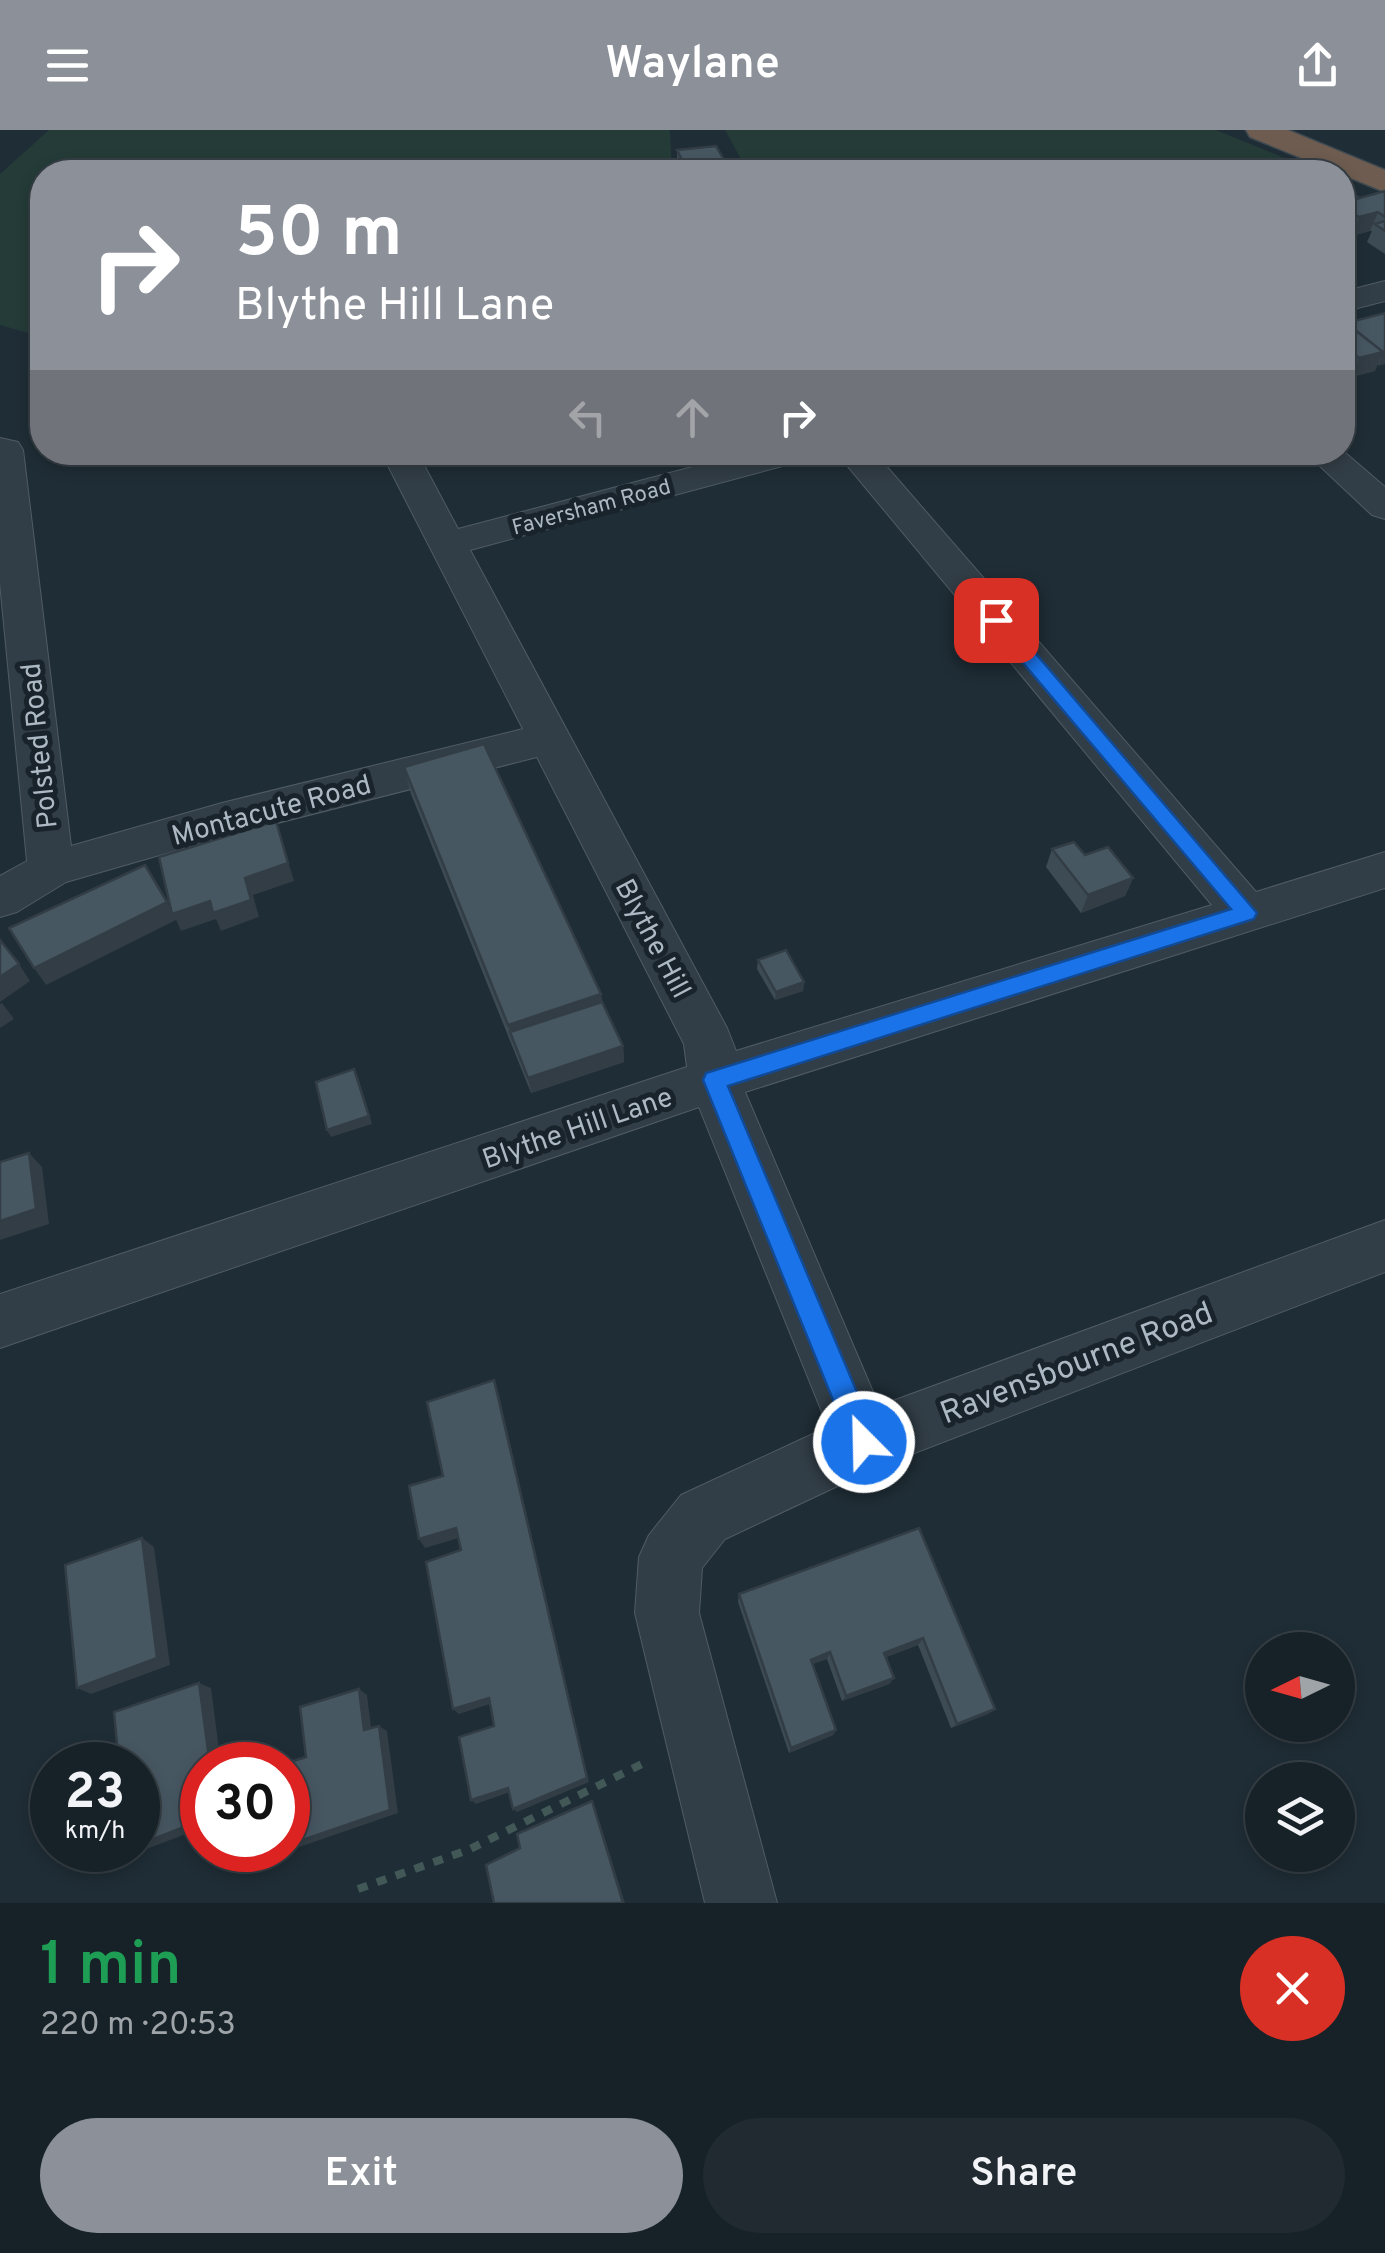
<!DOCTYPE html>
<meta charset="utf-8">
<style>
:root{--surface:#172228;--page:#202a30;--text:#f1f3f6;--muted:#9ea4a8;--line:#363f45;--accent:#8c9099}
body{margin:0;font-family:Overpass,sans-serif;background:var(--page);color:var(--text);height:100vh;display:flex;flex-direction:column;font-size:38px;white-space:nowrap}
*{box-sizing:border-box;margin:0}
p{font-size:32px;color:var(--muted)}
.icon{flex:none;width:55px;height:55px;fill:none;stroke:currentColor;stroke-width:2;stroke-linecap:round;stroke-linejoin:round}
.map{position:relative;height:1773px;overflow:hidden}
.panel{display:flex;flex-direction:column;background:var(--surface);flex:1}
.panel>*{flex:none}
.guide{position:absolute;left:30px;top:30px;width:1325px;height:305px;border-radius:40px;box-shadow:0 5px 15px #0003,0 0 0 2px var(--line);background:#8c9099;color:#fff;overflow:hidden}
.needle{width:65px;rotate:265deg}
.buttons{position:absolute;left:1245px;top:1502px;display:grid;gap:20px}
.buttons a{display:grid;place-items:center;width:110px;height:110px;border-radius:50%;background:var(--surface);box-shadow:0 5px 15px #0003,0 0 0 2px var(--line);font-size:50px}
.speed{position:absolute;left:30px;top:1612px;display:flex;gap:20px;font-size:50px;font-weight:700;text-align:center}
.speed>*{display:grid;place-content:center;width:130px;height:130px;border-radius:50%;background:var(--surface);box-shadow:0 5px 15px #0003,0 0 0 2px var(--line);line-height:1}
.speed small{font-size:25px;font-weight:400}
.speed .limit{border:15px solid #d22;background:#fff;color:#111}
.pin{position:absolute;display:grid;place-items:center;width:85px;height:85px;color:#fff;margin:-42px;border-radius:20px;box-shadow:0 5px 15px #0006}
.me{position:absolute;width:110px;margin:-55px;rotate:337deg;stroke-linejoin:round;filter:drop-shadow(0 0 8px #0008)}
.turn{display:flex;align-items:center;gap:35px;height:210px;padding:0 40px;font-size:45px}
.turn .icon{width:130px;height:130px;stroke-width:2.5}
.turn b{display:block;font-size:70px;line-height:85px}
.lanes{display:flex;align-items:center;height:95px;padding:0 40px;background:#0003;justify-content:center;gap:50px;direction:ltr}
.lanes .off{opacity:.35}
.round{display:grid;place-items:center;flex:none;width:105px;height:105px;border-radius:52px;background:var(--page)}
.overview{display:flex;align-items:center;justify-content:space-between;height:170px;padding:0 40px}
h1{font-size:60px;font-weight:600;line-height:75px;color:#1e9e55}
.button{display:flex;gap:20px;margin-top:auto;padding:20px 40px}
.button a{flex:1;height:115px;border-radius:60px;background:var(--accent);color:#fff;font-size:40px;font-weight:600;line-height:115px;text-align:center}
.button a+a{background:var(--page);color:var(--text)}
header{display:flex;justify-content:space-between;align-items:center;height:130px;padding:0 40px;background:var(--accent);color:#fff;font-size:45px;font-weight:600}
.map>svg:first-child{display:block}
</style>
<header><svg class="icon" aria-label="menu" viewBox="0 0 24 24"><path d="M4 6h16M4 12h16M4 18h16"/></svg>Waylane<svg class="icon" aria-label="share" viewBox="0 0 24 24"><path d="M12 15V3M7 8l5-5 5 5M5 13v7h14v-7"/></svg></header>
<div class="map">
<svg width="1385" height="1773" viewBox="0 0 1385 1773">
<rect width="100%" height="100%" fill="#1f2d36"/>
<!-- green -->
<g fill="#243b38">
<path d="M 49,0 L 670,0 L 672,42 L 42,42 L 42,207 L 0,195 L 0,44 Z"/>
<path d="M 725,0 L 1216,0 L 1319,42 L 748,42 Z"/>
</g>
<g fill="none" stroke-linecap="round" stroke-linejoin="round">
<defs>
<g id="street">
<path d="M 1385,151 L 1385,171 L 1342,182 L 1342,162 Z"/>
<path d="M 0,308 L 18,312 L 23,320 L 71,716 L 222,673 L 523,599 L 381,322 L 417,322 L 458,399 L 749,322 L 810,322 L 805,330 L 470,420 L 727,898 L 736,921 L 1212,775 L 836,322 L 874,322 L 1256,762 L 1385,722 L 1385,758 L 745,962 L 879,1276 L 1385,1090 L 1385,1142 L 878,1337 L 725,1409 L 702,1438 L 699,1483 L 777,1773 L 705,1773 L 635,1483 L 639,1427 L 649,1405 L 681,1365 L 828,1297 L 699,977 L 0,1218 L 0,1164 L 687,937 L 684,914 L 537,627 L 222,707 L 66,752 L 17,782 L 0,787 L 0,746 L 27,731 L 0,453 Z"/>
<path d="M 1342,320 L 1385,357 L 1385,389 L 1372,385 L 1305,322 Z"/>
</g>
<path id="highway" d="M 1246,0 L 1288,0 L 1385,40 L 1385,62 L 1250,7 Z"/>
</defs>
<!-- street casing -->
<use href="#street" stroke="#505c65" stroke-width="2"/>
<!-- highway casing -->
<use href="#highway" stroke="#3d4951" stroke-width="3"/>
<!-- path -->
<path stroke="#425857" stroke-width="8" stroke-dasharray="10 10" stroke-linecap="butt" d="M 358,1759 L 468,1720 L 648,1631"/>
<!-- street -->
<use href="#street" fill="#323e47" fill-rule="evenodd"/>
<!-- highway -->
<use href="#highway" fill="#6d5c4f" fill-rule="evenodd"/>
</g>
<!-- wall -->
<g fill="#3d4b54">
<path d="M 677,20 L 731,42 L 679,42 L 677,39 Z"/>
<path d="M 1342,57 L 1360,68 L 1385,61 L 1385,124 L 1367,112 L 1372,101 L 1370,101 L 1352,106 L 1342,100 Z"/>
<path d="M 1385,183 L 1385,234 L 1377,235 L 1375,241 L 1351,247 L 1342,240 L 1342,190 L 1346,193 Z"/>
<path d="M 404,637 L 601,864 L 602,872 L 623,916 L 624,932 L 531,963 L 411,664 Z"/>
<path d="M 1052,719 L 1085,725 L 1133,748 L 1125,766 L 1081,783 L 1046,737 Z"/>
<path d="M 758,830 L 804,852 L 803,861 L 775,870 L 757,839 Z"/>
<path d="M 919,1398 L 995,1579 L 988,1584 L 951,1598 L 918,1515 L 886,1527 L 894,1548 L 889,1554 L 842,1571 L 827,1529 L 812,1534 L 836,1600 L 833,1605 L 789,1623 L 738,1472 L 739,1464 Z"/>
</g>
<!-- shaded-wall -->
<g fill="#323d45">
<path d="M 1378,82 L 1370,101 L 1352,106 L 1359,87 Z"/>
<path d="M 1383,222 L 1375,241 L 1351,247 L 1359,228 Z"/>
<path d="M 1385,225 L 1385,234 L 1378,236 L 1382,226 Z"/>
<path d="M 276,691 L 294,751 L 253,765 L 259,787 L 221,801 L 216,789 L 181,801 L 176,790 L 46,855 L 34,838 L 167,772 L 173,783 L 245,748 Z"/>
<path d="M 1133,748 L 1125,766 L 1081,783 L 1088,765 Z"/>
<path d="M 19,834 L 30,851 L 0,872 L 0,847 Z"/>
<path d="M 804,852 L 803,861 L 775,870 L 776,862 Z"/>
<path d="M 601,864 L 604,888 L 510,902 L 508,895 Z"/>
<path d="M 2,873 L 14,889 L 0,898 L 0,874 Z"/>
<path d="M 623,916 L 624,932 L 531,963 L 528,948 Z"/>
<path d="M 358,947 L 372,994 L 331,1007 L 327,1000 Z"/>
<path d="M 29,1023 L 42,1037 L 49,1094 L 0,1110 L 0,1091 Z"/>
<path d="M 494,1250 L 498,1261 L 589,1652 L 517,1682 L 513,1679 Z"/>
<path d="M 456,1398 L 462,1407 L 425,1418 L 419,1409 Z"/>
<path d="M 142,1408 L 154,1417 L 170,1535 L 91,1564 L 77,1558 Z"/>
<path d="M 923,1508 L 918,1515 L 879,1530 L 884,1523 Z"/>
<path d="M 830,1522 L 827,1529 L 808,1536 L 811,1530 Z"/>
<path d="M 894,1548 L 889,1554 L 842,1571 L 846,1566 Z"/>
<path d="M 199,1553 L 211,1558 L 221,1635 L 210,1635 Z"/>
<path d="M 359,1559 L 367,1565 L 372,1605 L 364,1600 Z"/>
<path d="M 489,1568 L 493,1573 L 459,1584 L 453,1579 Z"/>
<path d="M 995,1579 L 988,1584 L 951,1598 L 957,1594 Z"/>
<path d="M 379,1596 L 387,1601 L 398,1683 L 282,1723 L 271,1721 L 288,1720 L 288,1715 Z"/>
<path d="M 836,1600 L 833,1605 L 789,1623 L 791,1618 Z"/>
<path d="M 508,1658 L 513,1661 L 476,1674 L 471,1670 Z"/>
<path d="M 592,1671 L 594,1674 L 625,1773 L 623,1773 Z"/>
<path d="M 202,1690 L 202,1698 L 141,1721 L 134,1720 L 138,1720 L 138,1715 Z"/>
</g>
<!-- building -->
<g fill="#475762" stroke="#323d45" stroke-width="2.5">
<path d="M 716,16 L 731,42 L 688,42 L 677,20 Z"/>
<path d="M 1307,35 L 1319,42 L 1280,42 Z"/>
<path d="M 1342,57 L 1360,68 L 1342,73 Z"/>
<path d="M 1385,61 L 1385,87 L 1378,82 L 1359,87 L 1342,77 L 1342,73 Z"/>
<path d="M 1385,91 L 1385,101 L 1375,94 Z"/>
<path d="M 1385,183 L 1385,225 L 1382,226 L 1383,222 L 1346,193 Z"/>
<path d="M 1342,190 L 1383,222 L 1359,228 L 1342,215 Z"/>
<path d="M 484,614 L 601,864 L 508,895 L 404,637 Z"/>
<path d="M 276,691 L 288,733 L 245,748 L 251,770 L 213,783 L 210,771 L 172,784 L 159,727 Z"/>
<path d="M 1074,712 L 1085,725 L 1108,717 L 1133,748 L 1088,765 L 1052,719 Z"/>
<path d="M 145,735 L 167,772 L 34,838 L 9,798 Z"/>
<path d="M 0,810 L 19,834 L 0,847 Z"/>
<path d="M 786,820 L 804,852 L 776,862 L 758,830 Z"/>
<path d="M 602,872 L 623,916 L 528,948 L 510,902 Z"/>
<path d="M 354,939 L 369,986 L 327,1000 L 316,952 Z"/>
<path d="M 29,1023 L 36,1079 L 0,1091 L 0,1032 Z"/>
<path d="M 494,1250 L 587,1648 L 513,1679 L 508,1658 L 471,1670 L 459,1607 L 494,1596 L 492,1584 L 489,1568 L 453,1579 L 426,1432 L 461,1420 L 456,1398 L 419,1409 L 409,1356 L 443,1346 L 427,1272 Z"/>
<path d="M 919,1398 L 995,1579 L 957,1594 L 923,1508 L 884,1523 L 894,1548 L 846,1566 L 830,1522 L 811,1530 L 836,1600 L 791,1618 L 739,1464 Z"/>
<path d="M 142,1408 L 157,1528 L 77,1558 L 65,1435 Z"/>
<path d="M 199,1553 L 210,1635 L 202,1635 L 202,1690 L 138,1715 L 138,1635 L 119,1635 L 114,1582 Z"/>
<path d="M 359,1559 L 364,1600 L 379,1596 L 390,1680 L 288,1715 L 288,1635 L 280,1635 L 306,1627 L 300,1577 Z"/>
<path d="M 592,1671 L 623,1773 L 494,1773 L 486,1735 L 520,1718 L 517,1704 Z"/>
</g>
<!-- route -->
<path fill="#1a73e8" stroke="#114b97" stroke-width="2.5" d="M 996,484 L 1003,485 L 1257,783 L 1254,789 L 728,956 L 878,1312 L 874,1322 L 864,1326 L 854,1322 L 850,1312 L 703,950 L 706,943 L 1231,779 L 990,494 L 990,485 Z"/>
<g text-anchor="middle" stroke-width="10" stroke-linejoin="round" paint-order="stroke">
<!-- far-street labels -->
<g font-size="22" fill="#acb9c4" stroke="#18232b">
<text transform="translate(591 376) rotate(-15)" y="8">Faversham Road</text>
</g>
<!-- street labels -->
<g font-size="28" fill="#acb9c4" stroke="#18232b">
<text transform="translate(38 616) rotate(-96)" y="10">Polsted Road</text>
<text transform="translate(271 679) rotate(-15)" y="10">Montacute Road</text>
<text transform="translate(654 808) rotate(62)" y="10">Blythe Hill</text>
<text transform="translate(577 997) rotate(-19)" y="10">Blythe Hill Lane</text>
</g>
<!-- near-street labels -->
<g font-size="32" fill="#acb9c4" stroke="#18232b">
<text transform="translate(1076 1232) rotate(-21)" y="11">Ravensbourne Road</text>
</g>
</g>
</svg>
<div class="buttons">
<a><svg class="needle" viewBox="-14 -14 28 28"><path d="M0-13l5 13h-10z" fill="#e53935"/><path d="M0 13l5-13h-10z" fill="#9ea4a8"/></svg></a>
<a><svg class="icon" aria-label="layers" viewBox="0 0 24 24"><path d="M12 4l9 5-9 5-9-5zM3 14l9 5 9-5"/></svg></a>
</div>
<div class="speed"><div>23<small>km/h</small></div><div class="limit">30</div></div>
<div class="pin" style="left:996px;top:490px;background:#d93025"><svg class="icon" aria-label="arrive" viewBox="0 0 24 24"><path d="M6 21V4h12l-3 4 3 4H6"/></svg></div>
<svg class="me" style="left:864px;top:1312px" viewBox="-20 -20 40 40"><circle r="17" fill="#1a73e8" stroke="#fff" stroke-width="3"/><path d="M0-11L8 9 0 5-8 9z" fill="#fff"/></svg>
<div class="guide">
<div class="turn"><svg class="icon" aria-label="right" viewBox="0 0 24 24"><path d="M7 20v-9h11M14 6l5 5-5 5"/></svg><div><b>50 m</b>Blythe Hill Lane</div></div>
<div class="lanes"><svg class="icon off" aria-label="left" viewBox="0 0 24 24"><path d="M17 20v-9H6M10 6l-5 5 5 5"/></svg><svg class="icon off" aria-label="ahead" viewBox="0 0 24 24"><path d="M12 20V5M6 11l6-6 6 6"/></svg><svg class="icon" aria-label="right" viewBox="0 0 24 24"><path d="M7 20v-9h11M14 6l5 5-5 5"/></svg></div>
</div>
</div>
<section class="panel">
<div class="overview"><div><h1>1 min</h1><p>220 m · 20:53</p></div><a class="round" style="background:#d93025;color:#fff"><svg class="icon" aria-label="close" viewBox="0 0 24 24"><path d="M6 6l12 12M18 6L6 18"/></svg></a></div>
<div class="button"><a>Exit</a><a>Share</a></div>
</section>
